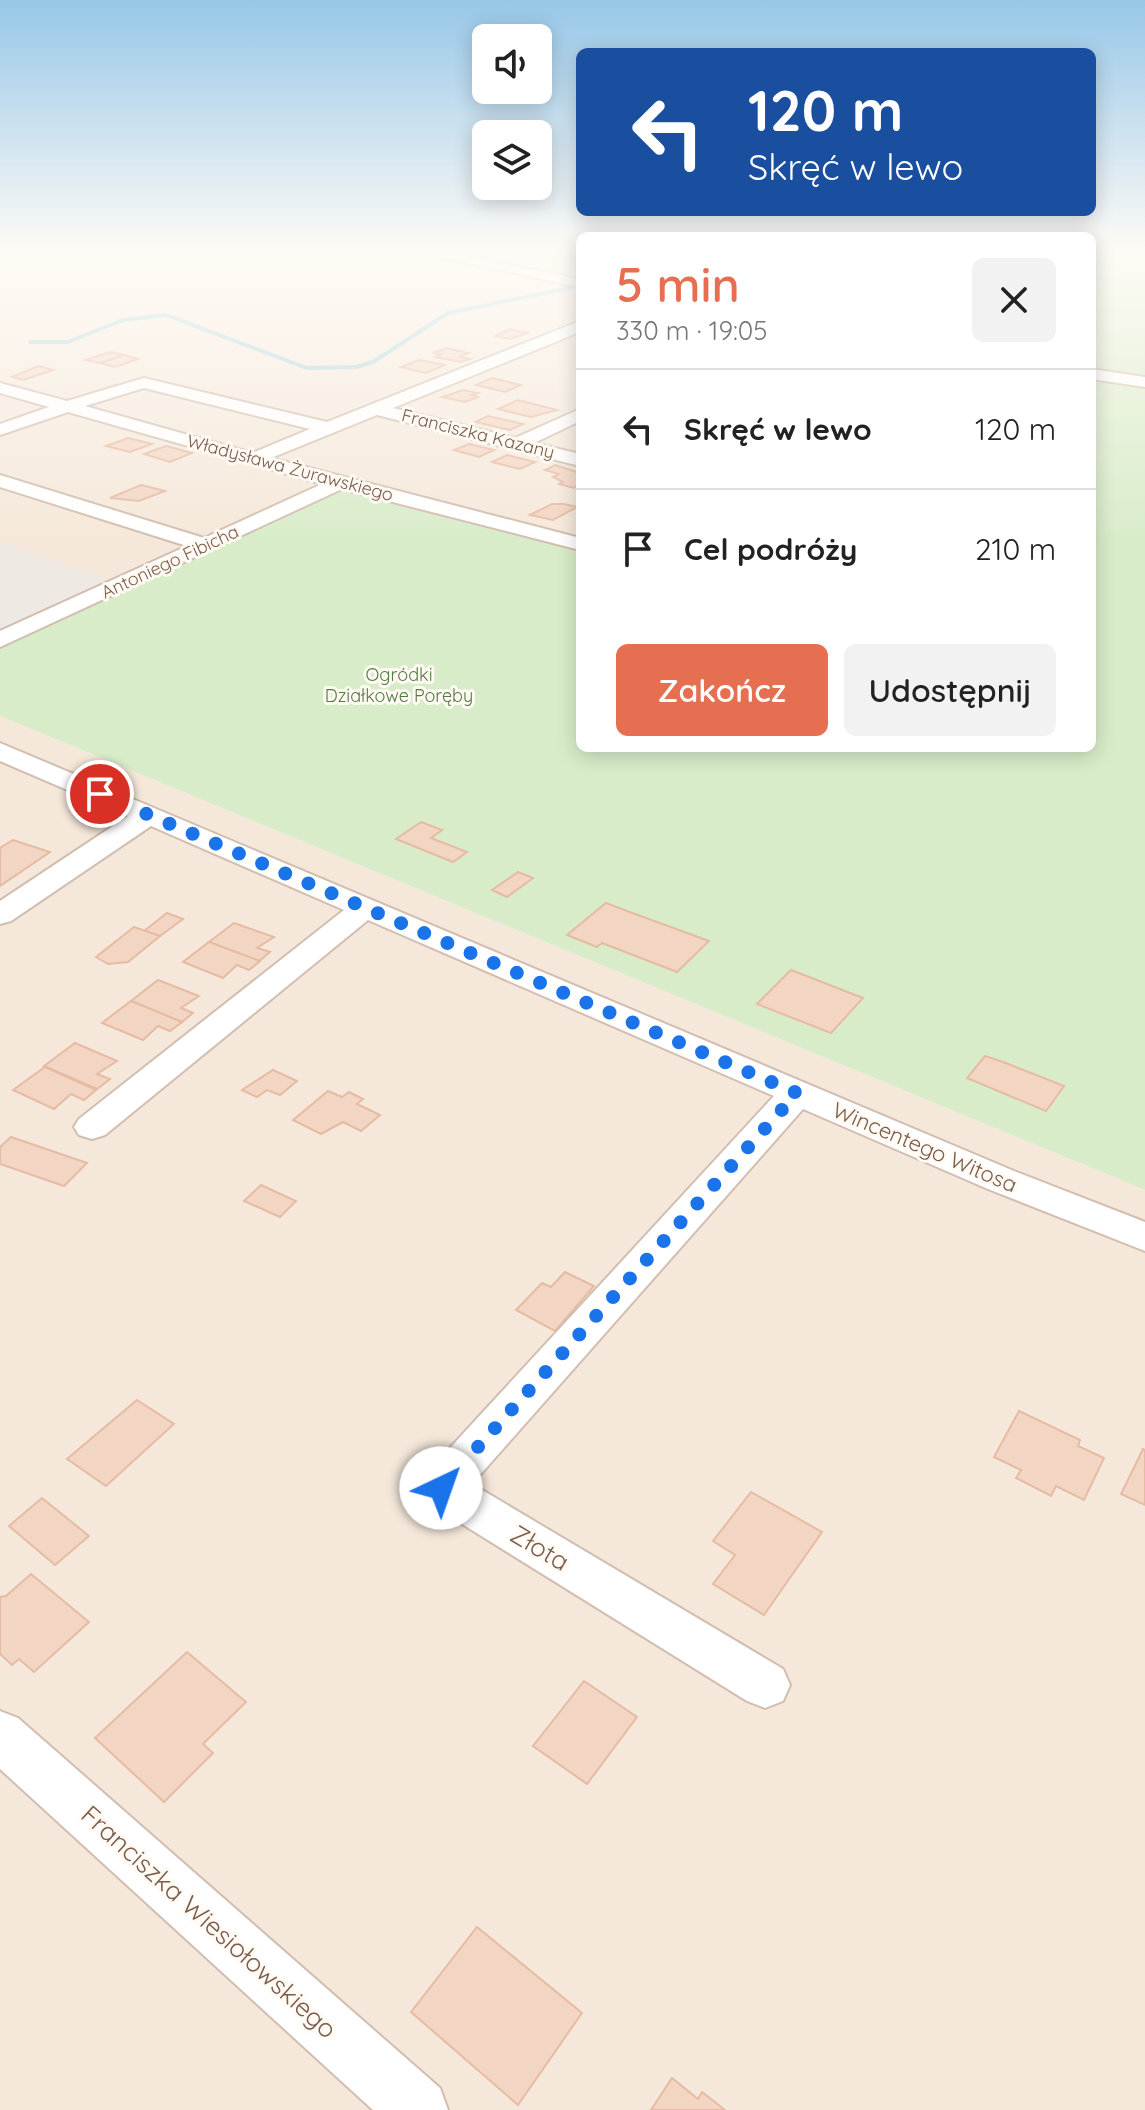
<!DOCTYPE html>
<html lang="pl">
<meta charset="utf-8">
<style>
:root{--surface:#fff;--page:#f2f2f2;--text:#222;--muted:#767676;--line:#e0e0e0;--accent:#e76f51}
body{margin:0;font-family:Quicksand,sans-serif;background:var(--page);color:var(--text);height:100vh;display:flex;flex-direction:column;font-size:30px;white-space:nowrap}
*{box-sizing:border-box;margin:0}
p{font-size:26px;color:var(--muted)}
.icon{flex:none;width:44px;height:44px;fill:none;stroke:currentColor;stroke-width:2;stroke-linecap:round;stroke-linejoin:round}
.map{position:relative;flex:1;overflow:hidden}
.details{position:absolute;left:576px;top:232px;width:520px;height:520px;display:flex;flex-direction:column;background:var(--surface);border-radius:12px;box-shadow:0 4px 20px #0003}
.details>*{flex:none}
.hud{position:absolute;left:576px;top:48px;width:520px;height:168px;border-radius:12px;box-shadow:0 4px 20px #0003;background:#1a4fa0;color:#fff;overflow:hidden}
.controls{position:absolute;left:472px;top:24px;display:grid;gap:16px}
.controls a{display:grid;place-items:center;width:80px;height:80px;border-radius:12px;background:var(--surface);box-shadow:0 4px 20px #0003;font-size:40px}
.pin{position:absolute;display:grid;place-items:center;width:68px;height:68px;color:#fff;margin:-34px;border:4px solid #fff;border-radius:50%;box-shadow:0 2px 8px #0007}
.me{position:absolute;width:88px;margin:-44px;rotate:42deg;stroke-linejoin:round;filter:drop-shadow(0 0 6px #0008)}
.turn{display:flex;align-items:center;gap:28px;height:168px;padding:0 40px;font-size:36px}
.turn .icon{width:104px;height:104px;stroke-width:2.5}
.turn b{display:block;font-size:56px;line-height:68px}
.round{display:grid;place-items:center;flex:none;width:84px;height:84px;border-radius:12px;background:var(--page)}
.overview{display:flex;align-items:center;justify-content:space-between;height:136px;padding:0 40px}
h1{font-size:48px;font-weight:600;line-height:60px;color:var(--accent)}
.action{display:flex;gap:16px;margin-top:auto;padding:16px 40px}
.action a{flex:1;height:92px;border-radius:12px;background:var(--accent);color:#fff;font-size:32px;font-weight:600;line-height:92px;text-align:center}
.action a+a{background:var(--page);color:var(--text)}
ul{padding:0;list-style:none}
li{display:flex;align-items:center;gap:24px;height:120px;padding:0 40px;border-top:2px solid var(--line)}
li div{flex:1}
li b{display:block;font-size:30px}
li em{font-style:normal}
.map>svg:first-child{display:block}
</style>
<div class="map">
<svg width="1145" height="2110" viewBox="0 0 1145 2110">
<rect width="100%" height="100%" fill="#fdf6ec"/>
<!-- residential -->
<g fill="#f5e8da">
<path d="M 44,249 L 580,249 L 580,544 L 0,640 L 0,265 Z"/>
<path d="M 0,716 L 1145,1190 L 1145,2110 L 0,2110 Z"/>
</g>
<!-- industrial -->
<path fill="#efe9e4" d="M 0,542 L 121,584 L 0,640 Z"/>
<!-- green -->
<g fill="#d8ecc9">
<path d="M 1092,249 L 1145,249 L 1145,375 L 1092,367 Z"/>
<path d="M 1092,379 L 1145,387 L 1145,1190 L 0,716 L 0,640 L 340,483 L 580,544 L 580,748 L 1092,748 Z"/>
</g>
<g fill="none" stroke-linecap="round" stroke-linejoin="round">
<!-- stream -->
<path stroke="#a5d3da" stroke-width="4" d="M 30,342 L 68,342 L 123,320 L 166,315 L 307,368 L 356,367 L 373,362 L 448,313 L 574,287"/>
</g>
<!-- building -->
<g fill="#f3d5c3" stroke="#e6bba3" stroke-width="2">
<path d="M 384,251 L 399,254 L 377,261 L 359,259 Z"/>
<path d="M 510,329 L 528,333 L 510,339 L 495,336 Z"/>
<path d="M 446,348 L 469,353 L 460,357 L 470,359 L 461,362 L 435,357 L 441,354 L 433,353 Z"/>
<path d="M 110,352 L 124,355 L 100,363 L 86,360 Z"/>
<path d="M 124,355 L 138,359 L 115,367 L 100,363 Z"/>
<path d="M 419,360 L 445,365 L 426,373 L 401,367 Z"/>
<path d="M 38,366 L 53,370 L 23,380 L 12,377 Z"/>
<path d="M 492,378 L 521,385 L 505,392 L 476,385 Z"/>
<path d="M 463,390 L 478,393 L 472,395 L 478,397 L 465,402 L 442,397 Z"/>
<path d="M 518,400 L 557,410 L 531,417 L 498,409 Z"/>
<path d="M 488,416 L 523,424 L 510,430 L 475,422 Z"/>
<path d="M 128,438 L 152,444 L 130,452 L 106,446 Z"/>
<path d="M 469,444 L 494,450 L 479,457 L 454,450 Z"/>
<path d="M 166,446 L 192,453 L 170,462 L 144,454 Z"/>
<path d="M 507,455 L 535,462 L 520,469 L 492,462 Z"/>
<path d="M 555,465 L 580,473 L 580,484 L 574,488 L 559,484 L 563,482 L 553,477 L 559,474 L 545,470 Z"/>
<path d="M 141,485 L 165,491 L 139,501 L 110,498 Z"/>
<path d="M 552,504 L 564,504 L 577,507 L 553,520 L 530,515 Z"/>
<path d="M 421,822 L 442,830 L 431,838 L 467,852 L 453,862 L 396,839 Z"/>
<path d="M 13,840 L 50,852 L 0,886 L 0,848 Z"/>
<path d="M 518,872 L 533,878 L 507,897 L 492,890 Z"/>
<path d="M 606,903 L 635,914 L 709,941 L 677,972 L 602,943 L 597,947 L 567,935 Z"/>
<path d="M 167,913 L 183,919 L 160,936 L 144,931 Z"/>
<path d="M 234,923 L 274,937 L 257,948 L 270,952 L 259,961 L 209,942 Z"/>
<path d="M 134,927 L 160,936 L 128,962 L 108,964 L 96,957 Z"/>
<path d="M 209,942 L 260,961 L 249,970 L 237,965 L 223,978 L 183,962 Z"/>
<path d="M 791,970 L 863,998 L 831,1033 L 757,1004 Z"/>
<path d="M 158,980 L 199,996 L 181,1008 L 193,1013 L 182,1022 L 131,1001 Z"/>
<path d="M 131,1001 L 182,1022 L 170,1031 L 158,1026 L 143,1040 L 102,1023 Z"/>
<path d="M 75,1043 L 117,1061 L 97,1074 L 110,1079 L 97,1089 L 44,1066 Z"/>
<path d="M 985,1056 L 1003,1062 L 1064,1086 L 1046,1111 L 967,1078 Z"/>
<path d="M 45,1067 L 96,1090 L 84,1100 L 71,1094 L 54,1109 L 13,1090 Z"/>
<path d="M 273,1070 L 297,1081 L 280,1095 L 267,1090 L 257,1097 L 242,1090 Z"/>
<path d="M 328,1091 L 342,1097 L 349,1092 L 363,1099 L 357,1104 L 380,1115 L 361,1131 L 343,1122 L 321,1134 L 293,1120 Z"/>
<path d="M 11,1137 L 87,1163 L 64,1186 L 0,1164 L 0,1147 Z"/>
<path d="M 261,1185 L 296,1201 L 280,1217 L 244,1201 Z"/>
<path d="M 565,1272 L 594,1286 L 555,1331 L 516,1310 L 542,1283 L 551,1287 Z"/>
<path d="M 137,1400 L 174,1424 L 106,1486 L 67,1459 Z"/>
<path d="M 1019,1411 L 1080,1440 L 1078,1446 L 1104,1458 L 1084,1500 L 1056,1486 L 1051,1496 L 1016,1478 L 1021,1470 L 994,1457 Z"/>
<path d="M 1143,1449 L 1145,1450 L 1145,1505 L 1121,1494 Z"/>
<path d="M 751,1492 L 822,1532 L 764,1615 L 713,1584 L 735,1555 L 713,1541 Z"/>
<path d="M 42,1498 L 89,1536 L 55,1565 L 9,1526 Z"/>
<path d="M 31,1574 L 89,1622 L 34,1672 L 19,1659 L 12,1665 L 0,1654 L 0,1597 L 6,1596 Z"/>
<path d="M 187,1652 L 246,1702 L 203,1744 L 213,1753 L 164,1802 L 95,1738 Z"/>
<path d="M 584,1681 L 637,1717 L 587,1784 L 533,1746 Z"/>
<path d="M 477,1927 L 582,2013 L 518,2105 L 411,2012 Z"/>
<path d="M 672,2078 L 698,2099 L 702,2092 L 725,2110 L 651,2110 Z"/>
</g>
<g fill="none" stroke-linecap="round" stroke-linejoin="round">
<defs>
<g id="minor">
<path d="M 402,249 L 429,249 L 580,279 L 580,287 Z"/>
<path d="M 580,321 L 580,332 L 393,408 L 515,438 L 580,409 L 580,421 L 534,443 L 580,454 L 580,466 L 377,415 L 271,458 L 580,538 L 580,550 L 342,489 L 0,647 L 0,631 L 187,546 L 0,487 L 0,475 L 204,538 L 322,484 L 68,412 L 0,435 L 0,424 L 49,407 L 0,393 L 0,383 L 67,401 L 144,378 L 327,422 ZM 144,388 L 310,429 L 252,453 L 85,406 Z"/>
<path d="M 1092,369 L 1145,377 L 1145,387 L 1092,379 Z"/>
<path d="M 0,743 L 1014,1171 L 1145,1222 L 1145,1251 L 988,1189 L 803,1109 L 472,1484 L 783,1669 L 790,1685 L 783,1701 L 765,1708 L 747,1701 L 425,1501 L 418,1488 L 425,1475 L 774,1096 L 368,920 L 105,1135 L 92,1139 L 79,1135 L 74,1127 L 79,1119 L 344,910 L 151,826 L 11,921 L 0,924 L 0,901 L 128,816 L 0,761 Z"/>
<path d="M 0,1711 L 18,1718 L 440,2088 L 448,2110 L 373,2110 L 0,1769 Z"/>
</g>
</defs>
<!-- minor casing -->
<use href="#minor" stroke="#d1beb0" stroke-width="4"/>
<!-- minor -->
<use href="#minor" fill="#fff" fill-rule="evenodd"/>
</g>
<!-- sky -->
<linearGradient id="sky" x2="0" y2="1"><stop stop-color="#97c7e8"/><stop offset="0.46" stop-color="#fefbf6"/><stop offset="1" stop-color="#fefbf6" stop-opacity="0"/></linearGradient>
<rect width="1145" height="544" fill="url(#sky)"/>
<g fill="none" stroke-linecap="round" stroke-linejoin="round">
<!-- route -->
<path stroke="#1a73e8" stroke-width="14" stroke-dasharray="0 25.2" d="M 100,794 L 797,1093 L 441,1488"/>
</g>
<g text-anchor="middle" stroke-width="6" stroke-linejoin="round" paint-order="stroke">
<!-- far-street labels -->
<g font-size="18" fill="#7a5c4d" stroke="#fffaf3">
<text transform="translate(478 434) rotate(14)" y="6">Franciszka Kazany</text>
<text transform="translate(290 468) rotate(15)" y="6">Władysława Żurawskiego</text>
<text transform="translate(170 562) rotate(-25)" y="6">Antoniego Fibicha</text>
</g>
<!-- far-park labels -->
<g font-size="18" fill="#537a41" stroke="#fffaf3">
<text x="399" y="681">Ogródki<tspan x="399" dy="21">Działkowe Poręby</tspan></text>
</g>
<!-- street labels -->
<g font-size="22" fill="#7a5c4d" stroke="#fffaf3">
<text transform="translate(925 1147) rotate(23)" y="8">Wincentego Witosa</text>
</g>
<!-- near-street labels -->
<g font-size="26" fill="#7a5c4d" stroke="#fffaf3">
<text transform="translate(540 1548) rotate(31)" y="9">Złota</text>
<text transform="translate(209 1922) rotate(42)" y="9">Franciszka Wiesiołowskiego</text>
</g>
</g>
</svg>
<div class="controls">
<a><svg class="icon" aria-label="sound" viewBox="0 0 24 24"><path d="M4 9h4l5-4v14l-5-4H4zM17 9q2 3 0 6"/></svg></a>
<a><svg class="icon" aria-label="layers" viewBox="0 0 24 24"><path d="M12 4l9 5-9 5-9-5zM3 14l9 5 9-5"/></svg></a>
</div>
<div class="pin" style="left:100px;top:794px;background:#d93025"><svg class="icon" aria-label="arrive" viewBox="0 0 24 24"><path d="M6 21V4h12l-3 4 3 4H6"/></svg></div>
<svg class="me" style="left:441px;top:1488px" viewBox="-20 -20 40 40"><circle r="19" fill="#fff"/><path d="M0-13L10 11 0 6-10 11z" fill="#1a73e8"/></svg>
<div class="hud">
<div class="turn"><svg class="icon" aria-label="left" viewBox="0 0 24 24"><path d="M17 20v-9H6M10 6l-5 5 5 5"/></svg><div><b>120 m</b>Skręć w lewo</div></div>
</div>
<section class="details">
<div class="overview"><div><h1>5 min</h1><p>330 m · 19:05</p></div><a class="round"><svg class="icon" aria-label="close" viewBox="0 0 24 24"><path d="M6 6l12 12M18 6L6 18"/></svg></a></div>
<ul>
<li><svg class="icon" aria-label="left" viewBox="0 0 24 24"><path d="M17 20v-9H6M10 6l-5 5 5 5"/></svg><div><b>Skręć w lewo</b></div><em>120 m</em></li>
<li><svg class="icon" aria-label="arrive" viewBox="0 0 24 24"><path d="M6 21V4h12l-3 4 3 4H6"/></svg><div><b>Cel podróży</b></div><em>210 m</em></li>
</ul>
<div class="action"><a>Zakończ</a><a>Udostępnij</a></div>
</section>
</div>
